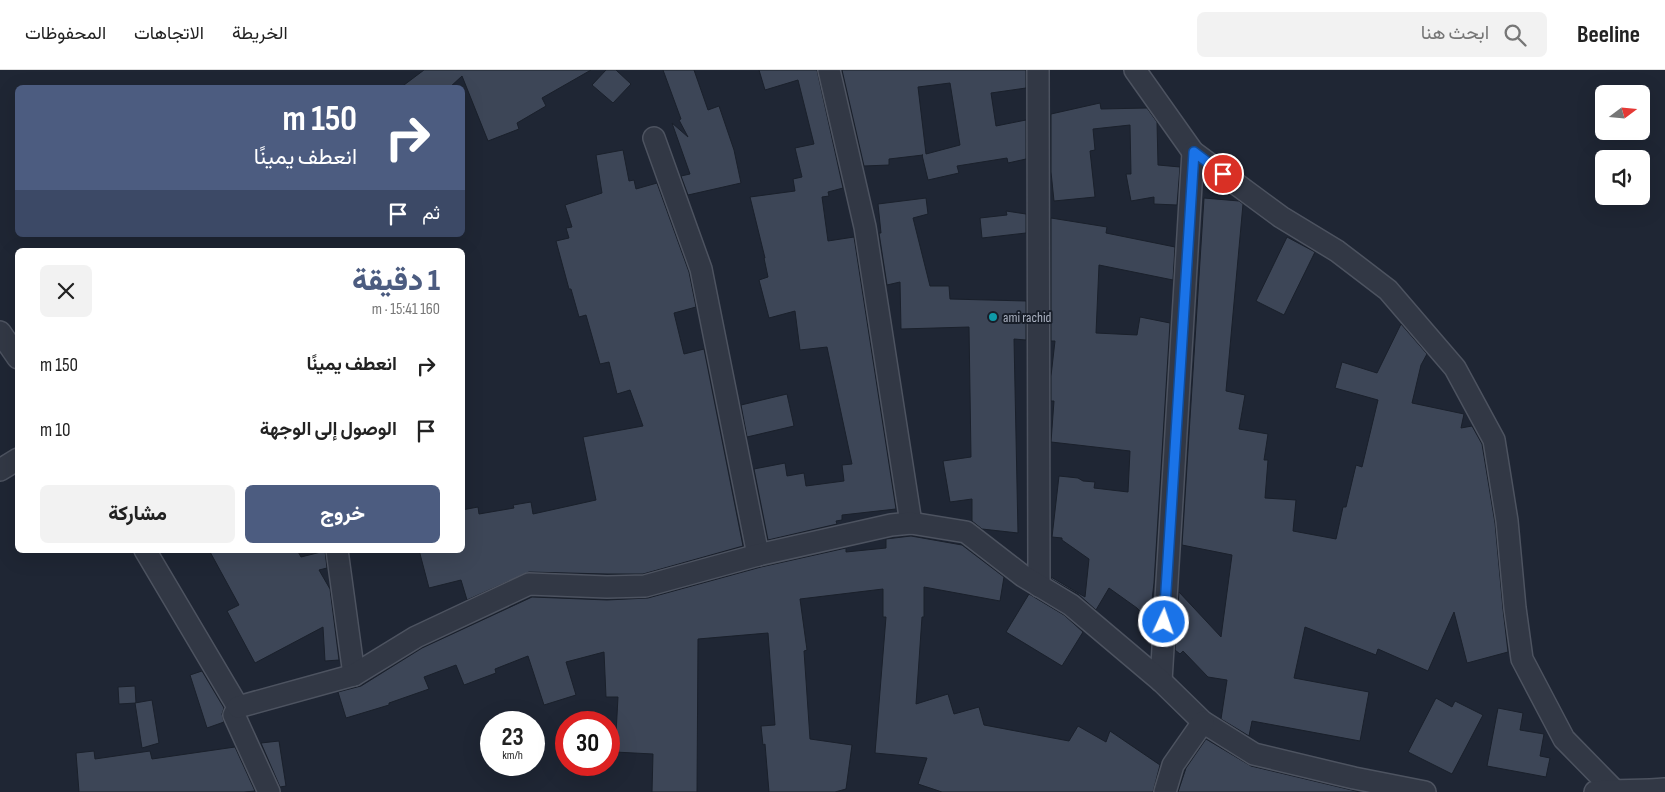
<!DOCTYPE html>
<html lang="ar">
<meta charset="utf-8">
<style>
:root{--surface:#fff;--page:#f2f2f2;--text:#222;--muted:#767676;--line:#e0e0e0;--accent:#4c5c80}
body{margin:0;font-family:"Sofia Sans Condensed",Vazirmatn,sans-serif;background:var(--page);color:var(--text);direction:rtl;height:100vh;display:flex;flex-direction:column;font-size:19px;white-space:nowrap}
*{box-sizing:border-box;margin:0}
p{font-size:16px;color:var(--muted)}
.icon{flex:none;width:28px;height:28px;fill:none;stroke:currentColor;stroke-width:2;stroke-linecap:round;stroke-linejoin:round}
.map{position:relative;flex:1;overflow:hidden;direction:ltr}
.sheet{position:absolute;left:15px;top:178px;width:450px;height:305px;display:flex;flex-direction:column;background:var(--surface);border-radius:8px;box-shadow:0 5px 20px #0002;direction:rtl}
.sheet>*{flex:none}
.top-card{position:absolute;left:15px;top:15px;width:450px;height:152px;border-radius:8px;box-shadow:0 5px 20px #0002;direction:rtl;background:#4c5c80;color:#fff;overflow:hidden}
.needle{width:32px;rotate:74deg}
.fabs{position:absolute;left:1595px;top:15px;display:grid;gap:10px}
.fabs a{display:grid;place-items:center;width:55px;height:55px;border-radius:8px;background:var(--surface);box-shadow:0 5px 20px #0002;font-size:25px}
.speed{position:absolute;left:480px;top:641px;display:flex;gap:10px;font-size:25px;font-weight:700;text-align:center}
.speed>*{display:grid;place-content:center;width:65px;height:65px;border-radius:50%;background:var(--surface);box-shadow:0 5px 20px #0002;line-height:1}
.speed small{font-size:12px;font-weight:400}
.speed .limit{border:8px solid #d22;background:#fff;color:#111}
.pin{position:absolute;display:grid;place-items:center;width:42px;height:42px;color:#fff;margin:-21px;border:2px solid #fff;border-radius:50%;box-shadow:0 1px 5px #0007}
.me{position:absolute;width:55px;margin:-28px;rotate:3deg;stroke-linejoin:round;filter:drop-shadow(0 0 4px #0008)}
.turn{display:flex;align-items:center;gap:18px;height:105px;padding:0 25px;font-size:22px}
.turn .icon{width:65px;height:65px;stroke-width:2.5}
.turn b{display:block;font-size:35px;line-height:42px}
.then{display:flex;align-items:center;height:48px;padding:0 25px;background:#0003;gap:10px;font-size:19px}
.round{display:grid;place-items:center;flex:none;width:52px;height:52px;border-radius:8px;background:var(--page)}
.head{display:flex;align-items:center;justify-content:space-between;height:85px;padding:0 25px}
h1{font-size:30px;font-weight:800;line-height:38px;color:var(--accent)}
.action{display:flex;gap:10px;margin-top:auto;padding:10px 25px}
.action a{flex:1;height:58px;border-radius:8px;background:var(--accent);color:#fff;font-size:20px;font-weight:800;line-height:58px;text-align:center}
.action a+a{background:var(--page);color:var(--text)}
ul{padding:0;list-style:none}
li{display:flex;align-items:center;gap:15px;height:65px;padding:0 25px}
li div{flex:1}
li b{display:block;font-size:19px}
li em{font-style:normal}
header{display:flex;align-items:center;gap:30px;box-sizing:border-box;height:70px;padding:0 25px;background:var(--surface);border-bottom:1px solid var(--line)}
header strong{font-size:24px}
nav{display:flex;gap:28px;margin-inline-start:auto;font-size:18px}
.search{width:350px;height:45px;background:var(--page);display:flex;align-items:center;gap:12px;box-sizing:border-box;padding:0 18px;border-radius:8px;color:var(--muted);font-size:19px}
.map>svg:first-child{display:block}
</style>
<header>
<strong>Beeline</strong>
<div class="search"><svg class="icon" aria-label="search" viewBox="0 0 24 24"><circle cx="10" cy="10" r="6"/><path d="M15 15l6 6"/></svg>ابحث هنا</div>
<nav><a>الخريطة</a><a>الاتجاهات</a><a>المحفوظات</a></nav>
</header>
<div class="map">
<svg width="1665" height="722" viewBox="0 0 1665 722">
<rect width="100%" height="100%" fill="#1f2634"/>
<!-- building -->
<g fill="#3d4657" stroke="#1a202b" fill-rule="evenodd">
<path d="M 424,0 L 591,0 L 542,28 L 546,36 L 517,53 L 519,59 L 488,71 L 462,6 L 449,18 L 400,18 Z"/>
<path d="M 606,0 L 616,0 L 631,14 L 613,33 L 592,15 Z"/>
<path d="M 663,0 L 694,0 L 708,40 L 719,36 L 734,80 L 741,113 L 688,125 L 681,106 L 690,104 L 672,53 L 688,67 L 679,50 L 681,49 Z"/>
<path d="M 759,0 L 817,0 L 843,118 L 828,122 L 829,126 L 822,127 L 828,171 L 854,167 L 896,439 L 842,445 L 842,450 L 836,451 L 837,454 L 768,470 L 754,399 L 785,393 L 787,406 L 804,403 L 806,416 L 844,411 L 842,395 L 852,394 L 827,277 L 800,280 L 795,241 L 769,248 L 759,210 L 768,207 L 764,188 L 765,188 L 750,127 L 795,121 L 793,109 L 802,107 L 795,78 L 814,74 L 798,10 L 765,20 Z"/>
<path d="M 842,0 L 1026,0 L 1026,18 L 991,23 L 996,56 L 1026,50 L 1026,89 L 1008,93 L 1007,88 L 957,96 L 959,103 L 928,110 L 922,85 L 923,85 L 889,89 L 889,95 L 864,96 ZM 950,13 L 960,75 L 926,84 L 918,17 Z"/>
<path d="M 1100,33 L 1101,39 L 1147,38 L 1157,52 L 1158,95 L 1180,97 L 1177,135 L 1154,134 L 1154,127 L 1131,131 L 1126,104 L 1131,104 L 1130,55 L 1093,59 L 1095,80 L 1090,81 L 1095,127 L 1054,131 L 1051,102 L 1051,44 Z"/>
<path d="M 623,80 L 629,111 L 634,110 L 636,119 L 657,113 L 689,202 L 696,237 L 674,243 L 684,284 L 704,279 L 743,476 L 643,504 L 607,504 L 529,502 L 467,530 L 461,510 L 429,518 L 419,480 L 462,480 L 462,440 L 478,437 L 479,444 L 514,438 L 513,435 L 531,432 L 533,444 L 596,430 L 583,367 L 643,356 L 630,320 L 617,324 L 609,292 L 600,294 L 586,245 L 579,247 L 571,219 L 569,219 L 556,171 L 569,168 L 566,158 L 572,157 L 565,135 L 602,123 L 596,85 Z"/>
<path d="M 926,128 L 928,144 L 913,148 L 930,216 L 949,216 L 950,229 L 1026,231 L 1026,270 L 1014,269 L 1018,463 L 982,459 L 972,451 L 972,429 L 950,432 L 943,391 L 971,387 L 969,257 L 901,259 L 900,212 L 887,215 L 879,163 L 881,163 L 878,134 Z"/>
<path d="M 1204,128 L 1239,131 L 1243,134 L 1226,321 L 1245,325 L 1239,359 L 1268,364 L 1264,390 L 1268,390 L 1265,428 L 1296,430 L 1293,461 L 1336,469 L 1343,437 L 1346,437 L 1356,395 L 1362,397 L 1378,330 L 1335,318 L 1342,292 L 1377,303 L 1401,254 L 1427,284 L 1421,295 L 1412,333 L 1464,344 L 1461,358 L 1472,356 L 1482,374 L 1495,453 L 1503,539 L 1508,582 L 1467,593 L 1454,542 L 1428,601 L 1378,579 L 1376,585 L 1305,557 L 1294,608 L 1369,622 L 1360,671 L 1252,651 L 1249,666 L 1221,649 L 1227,610 L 1208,607 L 1183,581 L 1180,584 L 1175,580 L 1179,522 L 1221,567 L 1232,485 L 1182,475 Z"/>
<path d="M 1006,141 L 1026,144 L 1026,163 L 982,168 L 980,148 L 1007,145 Z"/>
<path d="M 1051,148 L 1107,157 L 1106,163 L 1175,177 L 1173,210 L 1099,195 L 1096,263 L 1137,265 L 1140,247 L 1170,253 L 1154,513 L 1150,547 L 1152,546 L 1152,554 L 1137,538 L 1109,518 L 1096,540 L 1078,524 L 1051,509 L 1051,507 L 1085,527 L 1089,489 L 1062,470 L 1062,468 L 1052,467 L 1059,406 L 1078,408 L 1083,411 L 1095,412 L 1094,418 L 1128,422 L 1130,381 L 1051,372 L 1054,331 L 1051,331 L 1051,306 L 1055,271 L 1051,271 Z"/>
<path d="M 1287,167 L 1315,182 L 1284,245 L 1256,231 Z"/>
<path d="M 787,324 L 794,356 L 747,367 L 741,335 Z"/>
<path d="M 911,466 L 962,475 L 1004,507 L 1000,531 L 924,517 L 924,547 L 922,547 L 916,634 L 948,624 L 954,644 L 979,637 L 984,655 L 1069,671 L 1078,656 L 1106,672 L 1110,661 L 1160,695 L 1153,722 L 942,722 L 918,714 L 927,688 L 875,683 L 886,547 L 883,547 L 883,519 L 800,529 L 807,580 L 804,581 L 810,669 L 852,675 L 846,719 L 835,722 L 769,722 L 765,674 L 763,675 L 761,656 L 775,655 L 768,563 L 698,569 L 697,722 L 652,722 L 653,684 L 615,682 L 618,627 L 606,627 L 604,582 L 566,592 L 576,625 L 544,635 L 528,586 L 495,599 L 496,603 L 464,615 L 456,595 L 424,607 L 429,619 L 389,633 L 389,635 L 346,648 L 338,622 L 361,616 L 422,578 L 532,527 L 607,530 L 648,528 L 761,497 L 846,478 L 846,482 L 886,478 L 886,469 Z"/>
<path d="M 209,480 L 297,480 L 301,487 L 325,481 L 327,498 L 319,500 L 330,519 L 339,590 L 325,591 L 323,557 L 255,593 L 227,541 L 239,535 Z"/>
<path d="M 1029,524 L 1064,545 L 1083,562 L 1062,596 L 1006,562 Z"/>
<path d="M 202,601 L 224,638 L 222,644 L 224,652 L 207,658 L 190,605 Z"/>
<path d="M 135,616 L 136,633 L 119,634 L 118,617 Z"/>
<path d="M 1436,628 L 1452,637 L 1455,631 L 1483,645 L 1452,704 L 1408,682 Z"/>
<path d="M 152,630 L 159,673 L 142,678 L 135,633 Z"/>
<path d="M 1498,638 L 1523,643 L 1520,660 L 1544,664 L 1540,686 L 1550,688 L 1546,707 L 1487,696 Z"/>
<path d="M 1206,669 L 1251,696 L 1360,722 L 1178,722 L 1186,698 Z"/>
<path d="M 279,671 L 286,716 L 280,717 L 261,673 Z"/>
<path d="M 235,677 L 255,721 L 244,722 L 79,722 L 76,683 L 94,681 L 95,689 L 150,681 L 152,689 Z"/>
</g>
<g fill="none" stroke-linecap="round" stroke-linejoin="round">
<defs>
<g id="minor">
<path d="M 829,0 L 865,157 L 911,453"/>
<path d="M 1038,0 L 1039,516"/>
<path d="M 1135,0 L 1193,82 L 1281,147 L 1337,181 L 1388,220 L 1455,298 L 1494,370 L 1507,451 L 1515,538 L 1522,589 L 1564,669 L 1613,719"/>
<path d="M 654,68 L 701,199 L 758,485"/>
<path d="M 0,262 L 18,288"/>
<path d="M 0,400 L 18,389"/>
<path d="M 145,480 L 238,637 L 234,645 L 269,722"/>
<path d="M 337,480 L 354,605"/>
<path d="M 1161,611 L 1193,82"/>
<path d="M 238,637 L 354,605 L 416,567 L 529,514 L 607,517 L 645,516 L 758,485 L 891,455 L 911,453 L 966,462 L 1023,506 L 1071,535 L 1161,611 L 1203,652 L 1254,684 L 1354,708 L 1425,722"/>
<path d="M 1165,722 L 1173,695 L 1203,652"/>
<path d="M 1595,722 C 1618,719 1641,722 1665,719"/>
</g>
</defs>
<!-- minor casing -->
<use href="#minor" stroke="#4d5360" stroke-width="24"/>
<!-- minor -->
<use href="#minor" stroke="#323845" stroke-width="21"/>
</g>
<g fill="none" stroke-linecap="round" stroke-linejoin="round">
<defs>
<path id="route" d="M 1164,552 L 1194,82 L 1223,104"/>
</defs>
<!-- route casing -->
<use href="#route" stroke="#114b97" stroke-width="12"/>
<!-- route -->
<use href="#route" stroke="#1a73e8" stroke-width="9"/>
</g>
<!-- markers -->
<circle fill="#0f9aa8" stroke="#181e29" stroke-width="2" cx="993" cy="247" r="5"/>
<g text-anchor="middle" stroke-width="4" stroke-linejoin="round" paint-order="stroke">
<!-- poi labels -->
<g font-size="14" fill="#acb3c2" stroke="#181e29" text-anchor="start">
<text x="1003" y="252">ami rachid</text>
</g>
</g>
</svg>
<div class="fabs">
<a><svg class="needle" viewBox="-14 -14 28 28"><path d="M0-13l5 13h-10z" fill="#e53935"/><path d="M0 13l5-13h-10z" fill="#767676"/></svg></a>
<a><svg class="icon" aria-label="sound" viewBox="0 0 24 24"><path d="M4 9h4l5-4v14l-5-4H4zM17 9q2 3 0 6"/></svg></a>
</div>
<div class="speed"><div>23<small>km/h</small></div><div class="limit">30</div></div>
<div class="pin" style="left:1223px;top:104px;background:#d93025"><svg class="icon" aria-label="arrive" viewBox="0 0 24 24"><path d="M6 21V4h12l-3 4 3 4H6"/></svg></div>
<svg class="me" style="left:1164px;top:552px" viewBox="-20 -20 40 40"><circle r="17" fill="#1a73e8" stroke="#fff" stroke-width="3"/><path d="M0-11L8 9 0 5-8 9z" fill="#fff"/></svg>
<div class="top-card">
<div class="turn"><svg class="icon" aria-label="right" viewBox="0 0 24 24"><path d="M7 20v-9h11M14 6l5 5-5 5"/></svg><div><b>150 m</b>انعطف يمينًا</div></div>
<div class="then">ثم<svg class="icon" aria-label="arrive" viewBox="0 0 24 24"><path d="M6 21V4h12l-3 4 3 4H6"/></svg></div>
</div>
<section class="sheet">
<div class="head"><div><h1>1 دقيقة</h1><p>160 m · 15:41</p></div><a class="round"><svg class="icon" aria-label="close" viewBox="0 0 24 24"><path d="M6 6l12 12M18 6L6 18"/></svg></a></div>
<ul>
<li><svg class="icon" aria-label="right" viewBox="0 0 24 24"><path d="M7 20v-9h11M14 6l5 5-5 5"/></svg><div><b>انعطف يمينًا</b></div><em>150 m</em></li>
<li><svg class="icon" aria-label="arrive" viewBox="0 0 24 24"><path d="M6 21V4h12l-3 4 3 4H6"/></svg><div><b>الوصول إلى الوجهة</b></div><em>10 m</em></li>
</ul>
<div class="action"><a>خروج</a><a>مشاركة</a></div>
</section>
</div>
